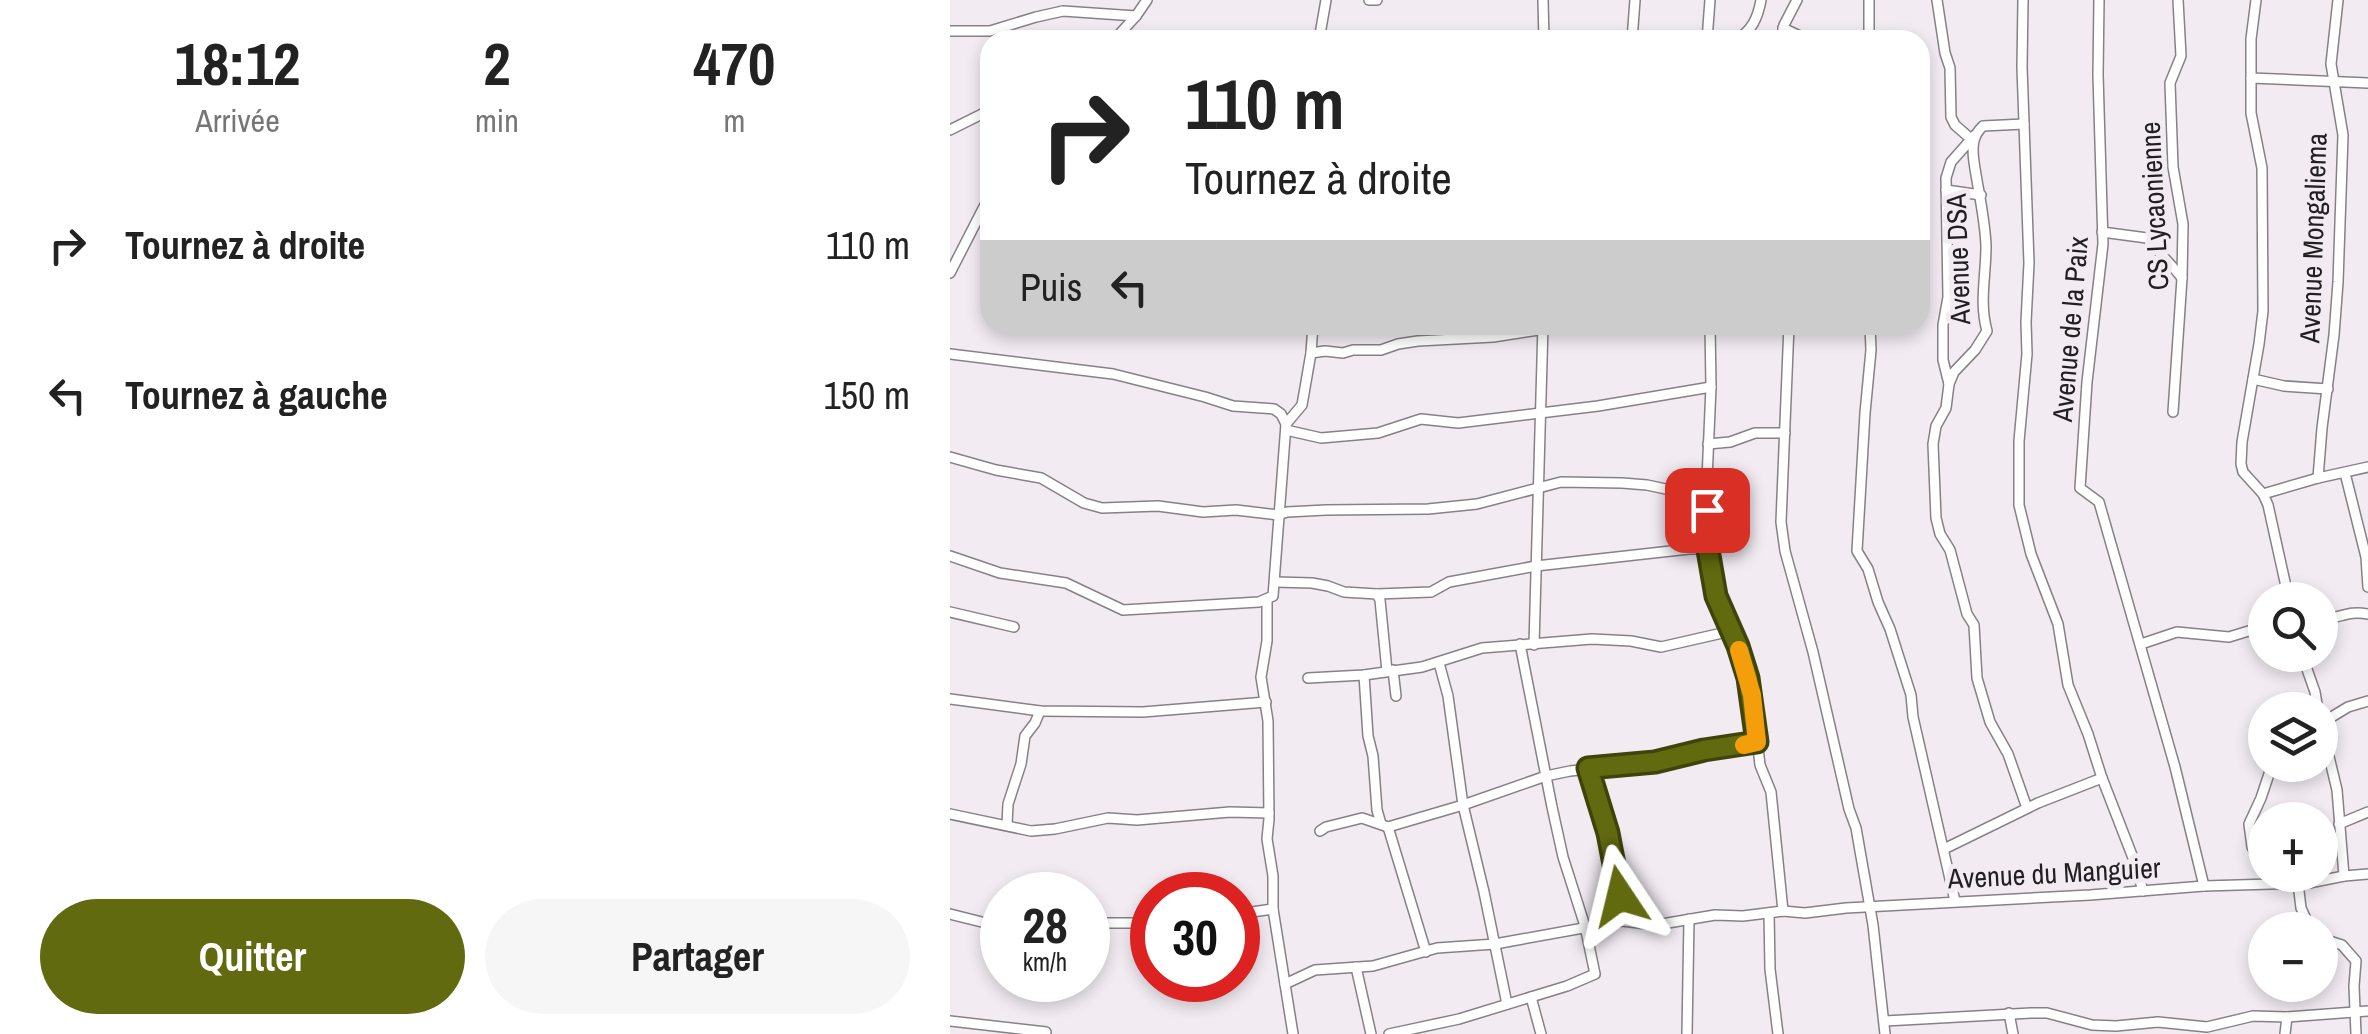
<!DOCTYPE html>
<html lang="fr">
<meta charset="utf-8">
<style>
:root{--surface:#fff;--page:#f6f6f6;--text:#222;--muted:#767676;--accent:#616a0f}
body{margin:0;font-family:"Archivo Narrow",sans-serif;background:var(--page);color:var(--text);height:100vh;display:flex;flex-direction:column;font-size:38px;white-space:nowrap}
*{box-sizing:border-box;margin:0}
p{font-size:32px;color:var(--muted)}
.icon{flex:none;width:55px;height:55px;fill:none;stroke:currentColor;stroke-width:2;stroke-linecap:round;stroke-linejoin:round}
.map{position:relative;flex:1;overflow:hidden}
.drawer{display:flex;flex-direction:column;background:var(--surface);width:950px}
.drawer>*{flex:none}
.banner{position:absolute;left:30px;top:30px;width:950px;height:305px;border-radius:30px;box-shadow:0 5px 15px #0003;background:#fff;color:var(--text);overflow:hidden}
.buttons{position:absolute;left:1298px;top:582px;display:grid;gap:20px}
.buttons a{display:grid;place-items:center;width:90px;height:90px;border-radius:50%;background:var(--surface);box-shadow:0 5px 15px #0003;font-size:50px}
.speed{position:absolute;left:30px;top:872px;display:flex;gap:20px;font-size:50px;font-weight:700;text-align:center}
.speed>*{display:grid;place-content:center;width:130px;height:130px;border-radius:50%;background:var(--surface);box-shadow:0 5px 15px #0003;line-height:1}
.speed small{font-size:25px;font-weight:400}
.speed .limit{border:15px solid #d22;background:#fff;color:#111}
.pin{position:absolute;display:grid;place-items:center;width:85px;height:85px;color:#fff;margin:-42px;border-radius:20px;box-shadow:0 5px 15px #0006}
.me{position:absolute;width:110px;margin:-55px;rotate:350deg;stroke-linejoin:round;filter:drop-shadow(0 0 8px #0008)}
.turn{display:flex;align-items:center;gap:35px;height:210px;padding:0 40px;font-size:45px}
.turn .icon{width:130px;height:130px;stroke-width:2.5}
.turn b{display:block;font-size:70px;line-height:85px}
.then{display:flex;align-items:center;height:95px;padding:0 40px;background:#0003;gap:20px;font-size:38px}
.eta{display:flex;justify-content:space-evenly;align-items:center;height:170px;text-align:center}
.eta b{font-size:60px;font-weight:700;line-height:70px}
.cta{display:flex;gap:20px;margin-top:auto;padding:20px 40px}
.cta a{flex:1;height:115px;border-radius:60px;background:var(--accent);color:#fff;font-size:40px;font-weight:700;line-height:115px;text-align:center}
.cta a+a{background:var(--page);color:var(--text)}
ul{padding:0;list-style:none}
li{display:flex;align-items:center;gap:30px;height:150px;padding:0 40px}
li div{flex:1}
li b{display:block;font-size:38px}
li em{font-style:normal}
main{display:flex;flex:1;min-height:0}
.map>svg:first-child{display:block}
</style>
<main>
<section class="drawer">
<div class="eta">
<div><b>18:12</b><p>Arrivée</p></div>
<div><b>2</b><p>min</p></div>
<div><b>470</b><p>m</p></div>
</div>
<ul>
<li><svg class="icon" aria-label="right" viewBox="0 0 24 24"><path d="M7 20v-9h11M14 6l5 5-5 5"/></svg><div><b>Tournez à droite</b></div><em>110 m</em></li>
<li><svg class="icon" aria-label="left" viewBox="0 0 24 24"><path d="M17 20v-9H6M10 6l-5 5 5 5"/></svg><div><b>Tournez à gauche</b></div><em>150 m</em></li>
</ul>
<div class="cta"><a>Quitter</a><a>Partager</a></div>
</section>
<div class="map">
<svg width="1418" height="1034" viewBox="0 0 1418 1034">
<rect width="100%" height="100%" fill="#f2ecf2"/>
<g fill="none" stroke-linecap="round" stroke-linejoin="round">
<defs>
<g id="minor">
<path d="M 419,0 L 427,0"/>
<path d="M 593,0 L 594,40"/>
<path d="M 919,0 L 919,40"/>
<path d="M 987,0 L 995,53 L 1000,68 L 1001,117 L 1005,125 L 1021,139"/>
<path d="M 1073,0 L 1072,67 L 1079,263 L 1076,322 L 1077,354 L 1069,441 L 1069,505 L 1081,554 L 1108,624 L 1118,685 L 1138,734 L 1152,778 L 1185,863 L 1193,891"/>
<path d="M 1149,0 L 1148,75 L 1153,244 L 1137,382 L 1130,488 L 1149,502 L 1225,767 L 1254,886"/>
<path d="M 1306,0 L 1301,39 L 1301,113 L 1312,168 L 1313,311 L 1309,344 L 1292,442 L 1291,464 L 1293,472 L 1313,494 L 1318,505 L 1339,600"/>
<path d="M 833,28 L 858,40"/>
<path d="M 0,31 L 40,31 L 86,17 L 113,11 L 186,16"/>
<path d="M 164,40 L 186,16 L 197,0"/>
<path d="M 369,40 L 376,0"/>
<path d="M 682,40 L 685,0"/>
<path d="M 757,40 L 760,0"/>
<path d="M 785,40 C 802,32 808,17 811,0"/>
<path d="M 831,40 L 834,25 L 847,0"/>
<path d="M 1301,78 L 1418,83"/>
<path d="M 1074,124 L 1033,126 C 1022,136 1022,148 1024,162 C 1028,190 1035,218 1036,246 C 1036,276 1029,302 1037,331 L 1025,350 L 1004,372 L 999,384 L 996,408 L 986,426 L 983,444 L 986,518 L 990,534 L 1000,550 L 1017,614 L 1024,625 L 1027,678 L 1040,722 L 1058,754 L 1077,808"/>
<path d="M 0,130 L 40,110"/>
<path d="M 996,190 L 1031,195"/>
<path d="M 1152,232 L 1197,238 C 1208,252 1221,264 1232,278"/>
<path d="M 0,273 L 40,195"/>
<path d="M 760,325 L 761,387 L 756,502 L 758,549 L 769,605 L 788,646 L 802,695 L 810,765 L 821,792 L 833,911"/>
<path d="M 839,325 L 831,522 L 835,551 L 863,652 L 899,809 L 906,828 L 923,925 L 935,1034"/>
<path d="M 920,325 L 921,350 L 915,413 L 907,551 L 918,569 L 928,602 L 940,629 L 961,695 L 963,717 L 1005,901"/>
<path d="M 361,353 L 375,351 L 393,353 L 403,350 L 431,350 L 448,344 L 468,341 L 543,337 L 622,325"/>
<path d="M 0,354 L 163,374 L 255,397 L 283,406 L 324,409 L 331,414 L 336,424"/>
<path d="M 1303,379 L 1334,386 L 1378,389"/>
<path d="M 999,384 L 993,360 L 993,325 L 998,297 L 996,178 L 1001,162 L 1025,135"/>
<path d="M 1223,412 L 1232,278 L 1233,224 L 1223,167 L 1220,83 L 1231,56 L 1228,0"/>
<path d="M 336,430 L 371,438 L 428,433 L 471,419 L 508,423 L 648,406 L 761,387"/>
<path d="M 758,444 L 780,442 L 805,433 L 835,433"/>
<path d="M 0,457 L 46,470 L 91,478 L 134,503 L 152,508 L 208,506 L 253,512 L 286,510 L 328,515 L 337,512 L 376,510 L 478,509 L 527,504 L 611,482 L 672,483 L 697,485 L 725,491 L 757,486"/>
<path d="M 1395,473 L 1416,557 L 1418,587"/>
<path d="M 1368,478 L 1372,428 L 1384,335 L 1388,282 L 1393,135 L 1381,64 L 1388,0"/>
<path d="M 1313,494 L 1368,478 L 1418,467"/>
<path d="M 0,556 L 50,573 L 116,583 L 173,610 L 309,602 L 323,596 L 336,424 L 352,405 L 361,353 L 363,325"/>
<path d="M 325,582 L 362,583 L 378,586 L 394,592 L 427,594 L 430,600 L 437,671"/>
<path d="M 427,594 L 481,592 L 499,582 L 586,566 L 739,549 L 758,549"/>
<path d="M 317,600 L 317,641 L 311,677 L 318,721 L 319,819 L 317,839 L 323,876 L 323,909"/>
<path d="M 0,612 L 64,627"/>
<path d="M 1370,619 C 1390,619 1397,610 1418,614"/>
<path d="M 1191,644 L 1227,632 L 1279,637 L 1315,626"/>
<path d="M 584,645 L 593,325"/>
<path d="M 1352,655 L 1365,692 L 1368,710"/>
<path d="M 489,663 L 498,696 L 513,805 L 534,892 L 557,1004"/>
<path d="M 443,670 L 446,696"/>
<path d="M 414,675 L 418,736 L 423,756 L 427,810 L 431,824"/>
<path d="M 358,678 L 414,675 L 472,667 L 532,648 L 642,639 L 681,641 L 711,647 L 781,631"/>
<path d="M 0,699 L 90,711 L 193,712 L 316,702"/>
<path d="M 1370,719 L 1387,790 L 1394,876"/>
<path d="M 1370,724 L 1398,707 L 1418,701"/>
<path d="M 0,814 L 81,831 L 105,829 L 158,818 L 187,820 L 280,812 L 319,813"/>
<path d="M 1389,824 L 1418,812"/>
<path d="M 57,825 L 58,804 L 71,764 L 75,736 L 85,723 L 90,711"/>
<path d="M 438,827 L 476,952"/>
<path d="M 370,831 L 376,827 L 412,818 L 438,827 L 513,805 L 596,776 L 620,771 L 705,762 L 754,750 L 807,742"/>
<path d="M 994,849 L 1088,803 L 1152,778"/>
<path d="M 1315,866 L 1302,847 L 1299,824 L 1311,798 L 1322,765"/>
<path d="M 1348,883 L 1351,908 L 1361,930"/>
<path d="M 819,913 L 820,969 L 828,1034"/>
<path d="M 0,914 L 52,927"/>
<path d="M 288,914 L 323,909 L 343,1034"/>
<path d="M 672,921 L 706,925 L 765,915 L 793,916 L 833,911 L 855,913 L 896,908 L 1140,895 L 1254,886 L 1359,883 L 1394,876 L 1418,874"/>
<path d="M 138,923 L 202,923"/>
<path d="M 1370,938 L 1392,945 L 1406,961 L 1404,986 L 1406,1034"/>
<path d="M 406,967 L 421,1034"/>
<path d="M 335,984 L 365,970 L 423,966 L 487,948 L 545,944 L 672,921 L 669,886 L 658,833 L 638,768"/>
<path d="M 581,997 L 591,1034"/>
<path d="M 1059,1013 L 1063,1034"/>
<path d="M 0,1021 L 96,1032"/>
<path d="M 935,1021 L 1081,1013 L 1097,1013 L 1142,1025 L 1166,1026 L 1208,1022 L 1257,1027 L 1303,1016 L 1337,1017 L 1418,1011"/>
<path d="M 439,1034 L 509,1019 L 617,986 L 645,974 L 635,926 L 613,857 L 602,807 L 570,644"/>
<path d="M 737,1034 L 739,919"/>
<path d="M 1335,1034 L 1337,1017"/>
</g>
</defs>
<!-- minor casing -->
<use href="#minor" stroke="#878187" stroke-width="12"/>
<!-- minor -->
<use href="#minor" stroke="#fff" stroke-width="9"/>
</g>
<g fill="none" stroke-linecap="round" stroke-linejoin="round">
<defs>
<path id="route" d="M 670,896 L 658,833 L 638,768 L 705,762 L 754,750 L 807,742 L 798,678 L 788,646 L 766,596 L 758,550 L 757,510"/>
</defs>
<!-- route casing -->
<use href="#route" stroke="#3f450a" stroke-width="25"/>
<!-- route -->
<use href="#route" stroke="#616a0f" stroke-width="18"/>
<!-- slow -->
<path stroke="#f59e0b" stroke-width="18" d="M 789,650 L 802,695 L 807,742 L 794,745"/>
</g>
<g text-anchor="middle" stroke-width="10" stroke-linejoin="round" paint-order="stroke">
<!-- street labels -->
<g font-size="28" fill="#211f21" stroke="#f2ecf2">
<text transform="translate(1204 206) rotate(-93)" y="10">CS Lycaonienne</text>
<text transform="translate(1363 238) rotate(-88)" y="10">Avenue Mongaliema</text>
<text transform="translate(1008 259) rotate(-92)" y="10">Avenue DSA</text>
<text transform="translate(1120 329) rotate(-85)" y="10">Avenue de la Paix</text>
<text transform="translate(1104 873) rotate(-3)" y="10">Avenue du Manguier</text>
</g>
</g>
</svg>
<div class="buttons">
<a><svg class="icon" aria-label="search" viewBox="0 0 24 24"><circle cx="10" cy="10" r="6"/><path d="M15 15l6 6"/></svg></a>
<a><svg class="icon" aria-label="layers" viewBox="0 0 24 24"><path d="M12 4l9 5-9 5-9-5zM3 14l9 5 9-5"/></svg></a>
<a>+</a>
<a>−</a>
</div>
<div class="speed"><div>28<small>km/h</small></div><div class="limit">30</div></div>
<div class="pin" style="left:757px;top:510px;background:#d93025"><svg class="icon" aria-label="arrive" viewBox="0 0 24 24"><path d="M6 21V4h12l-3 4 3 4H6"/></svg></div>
<svg class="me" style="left:670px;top:896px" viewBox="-20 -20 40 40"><path d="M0-17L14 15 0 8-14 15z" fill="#616a0f" stroke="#fff" stroke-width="4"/></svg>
<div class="banner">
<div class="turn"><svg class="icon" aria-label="right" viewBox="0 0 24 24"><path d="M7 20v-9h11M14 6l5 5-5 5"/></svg><div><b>110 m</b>Tournez à droite</div></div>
<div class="then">Puis<svg class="icon" aria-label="left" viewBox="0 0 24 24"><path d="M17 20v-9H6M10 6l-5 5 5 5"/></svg></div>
</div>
</div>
</main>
